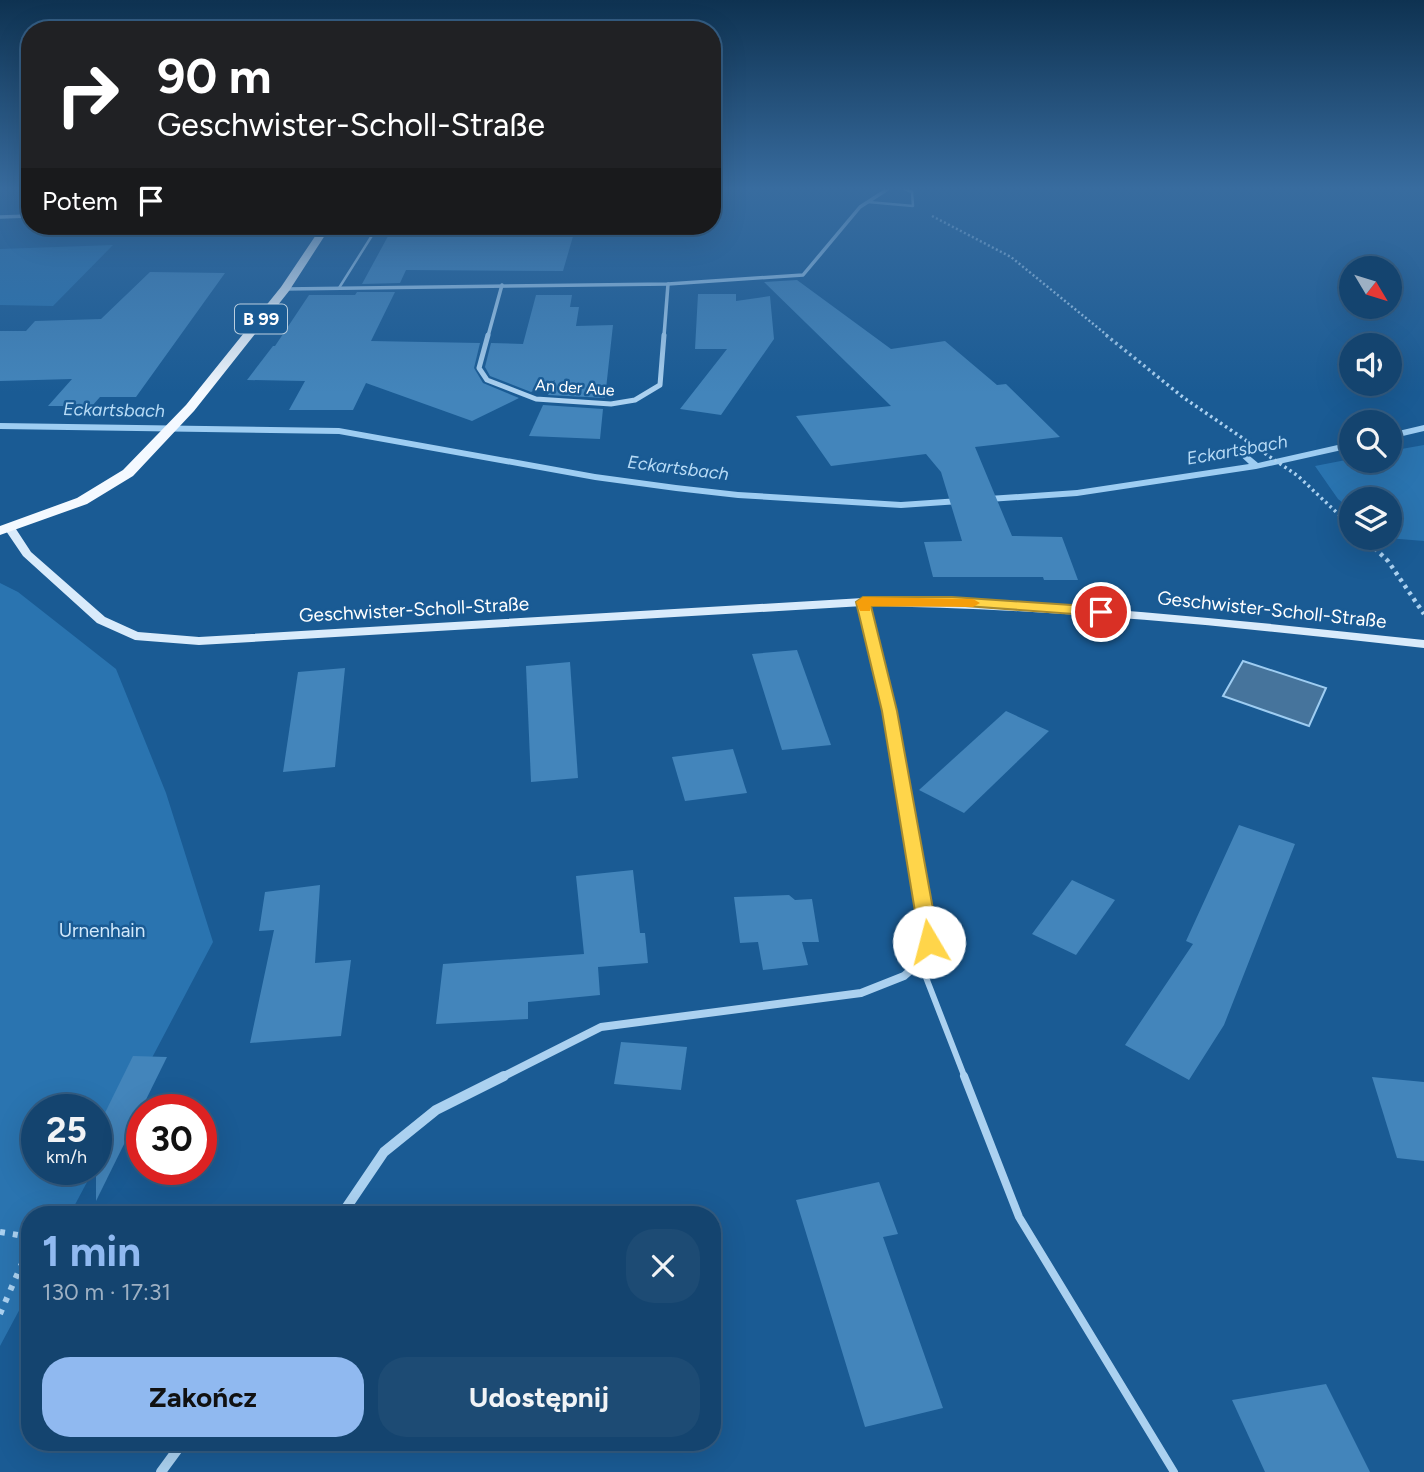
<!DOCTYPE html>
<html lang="pl">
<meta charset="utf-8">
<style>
:root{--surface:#14446f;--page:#1d4b74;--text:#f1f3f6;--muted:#9db0c3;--line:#335c82;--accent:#90b9f0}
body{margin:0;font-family:Figtree,sans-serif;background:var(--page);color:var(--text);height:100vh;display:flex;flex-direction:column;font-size:26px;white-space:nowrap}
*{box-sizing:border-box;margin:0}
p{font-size:23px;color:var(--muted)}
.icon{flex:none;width:38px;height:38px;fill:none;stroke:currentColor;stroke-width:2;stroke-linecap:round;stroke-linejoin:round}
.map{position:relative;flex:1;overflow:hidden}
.details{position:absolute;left:21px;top:1206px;width:700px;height:245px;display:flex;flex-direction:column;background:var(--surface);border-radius:28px;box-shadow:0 7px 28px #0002,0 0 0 2px var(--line)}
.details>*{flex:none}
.hud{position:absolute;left:21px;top:21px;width:700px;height:214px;border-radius:28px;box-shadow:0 7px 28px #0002,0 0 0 2px var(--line);background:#202124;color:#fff;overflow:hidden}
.needle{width:46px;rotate:128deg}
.fabs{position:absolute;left:1339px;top:256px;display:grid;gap:14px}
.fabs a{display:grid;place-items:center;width:63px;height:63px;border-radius:50%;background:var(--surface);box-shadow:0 7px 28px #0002,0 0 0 2px var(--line);font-size:35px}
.speed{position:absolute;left:21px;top:1094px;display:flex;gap:14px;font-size:35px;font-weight:700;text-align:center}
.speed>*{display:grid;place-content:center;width:91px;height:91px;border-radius:50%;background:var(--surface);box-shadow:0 7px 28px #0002,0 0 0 2px var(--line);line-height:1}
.speed small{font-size:18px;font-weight:400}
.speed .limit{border:10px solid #d22;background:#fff;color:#111}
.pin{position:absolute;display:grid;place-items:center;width:60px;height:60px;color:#fff;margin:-30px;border:4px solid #fff;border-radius:50%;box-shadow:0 2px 7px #0007}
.me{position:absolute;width:77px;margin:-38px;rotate:352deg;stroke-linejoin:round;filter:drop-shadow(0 0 5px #0008)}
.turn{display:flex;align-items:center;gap:24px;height:147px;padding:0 21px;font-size:32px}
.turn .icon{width:91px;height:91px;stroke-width:2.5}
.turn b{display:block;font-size:49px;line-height:60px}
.then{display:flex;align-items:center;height:66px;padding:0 21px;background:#0003;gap:14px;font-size:26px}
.round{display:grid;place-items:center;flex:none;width:74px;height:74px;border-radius:28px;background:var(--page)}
.headline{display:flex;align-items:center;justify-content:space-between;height:119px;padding:0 21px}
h1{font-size:42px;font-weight:700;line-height:52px;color:var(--accent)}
.button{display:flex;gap:14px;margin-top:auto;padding:14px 21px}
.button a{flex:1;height:80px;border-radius:28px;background:var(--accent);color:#111;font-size:28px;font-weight:700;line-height:80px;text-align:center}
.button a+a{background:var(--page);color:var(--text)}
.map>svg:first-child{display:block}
</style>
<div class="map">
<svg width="1424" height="1472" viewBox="0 0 1424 1472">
<rect width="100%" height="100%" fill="#1a5b94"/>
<!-- green -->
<g fill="#2a74b0">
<path d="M 113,245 L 53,306 L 0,305 L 0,249 Z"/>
<path d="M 1424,445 L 1424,541 L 1387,538 L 1390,499 L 1351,499 L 1351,509 L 1338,499 L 1315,466 L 1351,459 L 1390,460 L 1390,451 Z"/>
<path d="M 0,583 L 18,592 L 116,669 L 166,793 L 213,942 L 96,1164 L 96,1110 L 37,1110 L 37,1169 L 94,1169 L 70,1214 L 30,1214 L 30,1290 L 0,1346 Z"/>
</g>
<!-- water -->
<path fill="#46749c" stroke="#9ecdf2" stroke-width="2" d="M 1243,661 L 1326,688 L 1309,726 L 1223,696 Z"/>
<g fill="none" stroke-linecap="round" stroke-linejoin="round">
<!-- stream -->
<g fill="#9ecdf2" fill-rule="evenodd">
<path d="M 0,423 L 339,428 L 595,474 L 676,485 L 738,492 L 901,502 L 1077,490 L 1249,464 L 1235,451 L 1240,448 L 1258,463 L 1351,442 L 1351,448 L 1256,469 L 1077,496 L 901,508 L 738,498 L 676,491 L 595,480 L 339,434 L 0,429 Z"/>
<path d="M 1424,425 L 1424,431 L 1390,439 L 1390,433 Z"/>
</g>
</g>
<!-- building -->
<g fill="#4385bb">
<path d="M 576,226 L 563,271 L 406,270 L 400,283 L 362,284 L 393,227 Z"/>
<path d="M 150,272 L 225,273 L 136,397 L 100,397 L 92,406 L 48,406 L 72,379 L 0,381 L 0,331 L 26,331 L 35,321 L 101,319 Z"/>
<path d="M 797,280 L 891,349 L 945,341 L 997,385 L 1006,384 L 1060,437 L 975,447 L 1012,536 L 1062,537 L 1078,580 L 1044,580 L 1043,577 L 933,577 L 924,542 L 962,541 L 941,472 L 926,454 L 831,466 L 796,416 L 891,406 L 764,282 Z"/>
<path d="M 357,292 L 395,292 L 371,341 L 480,343 L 474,368 L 483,383 L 519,398 L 472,421 L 366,383 L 353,410 L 289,410 L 305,381 L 247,380 L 273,346 L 275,346 L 309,295 L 355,295 Z"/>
<path d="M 698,294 L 736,294 L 736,301 L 770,296 L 774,339 L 721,415 L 680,409 L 727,349 L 695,349 Z"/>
<path d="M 536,295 L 572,295 L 570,307 L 579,307 L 576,326 L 613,325 L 605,398 L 548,395 L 555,380 L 531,392 L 490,376 L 485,367 L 491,343 L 523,344 Z"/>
<path d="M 543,405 L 603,409 L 600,439 L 529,436 Z"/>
<path d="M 797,650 L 831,745 L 782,750 L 752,654 Z"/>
<path d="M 570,662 L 578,778 L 531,782 L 526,666 Z"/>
<path d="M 345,668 L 335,767 L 283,772 L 298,672 Z"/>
<path d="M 1006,711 L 1049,731 L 964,813 L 919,790 Z"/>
<path d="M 733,749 L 747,793 L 685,801 L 672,757 Z"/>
<path d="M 1239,825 L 1295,844 L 1224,1025 L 1189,1080 L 1125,1045 L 1193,944 L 1186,941 Z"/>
<path d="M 633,870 L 640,933 L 645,933 L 648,963 L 598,967 L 600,995 L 528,1002 L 528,1019 L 436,1024 L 443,964 L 584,954 L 576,876 Z"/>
<path d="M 1072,880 L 1115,900 L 1076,955 L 1032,934 Z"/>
<path d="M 320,885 L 315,963 L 351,960 L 341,1036 L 250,1043 L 274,930 L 259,931 L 265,892 Z"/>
<path d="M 789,895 L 795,900 L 812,899 L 819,942 L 802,942 L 808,965 L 763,970 L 758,942 L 740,943 L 734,897 Z"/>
<path d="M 621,1042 L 687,1047 L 681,1090 L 614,1084 Z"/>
<path d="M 133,1056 L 167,1057 L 96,1201 L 96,1131 Z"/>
<path d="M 1372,1077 L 1424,1082 L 1424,1161 L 1397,1158 Z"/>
<path d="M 879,1182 L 898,1234 L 883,1237 L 943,1408 L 865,1427 L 796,1200 Z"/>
<path d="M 1326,1384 L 1370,1472 L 1265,1472 L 1232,1400 Z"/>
</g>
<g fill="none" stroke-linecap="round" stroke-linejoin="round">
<!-- path-far3 -->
<path stroke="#abd1f0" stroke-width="2.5" stroke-dasharray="2 2.5" stroke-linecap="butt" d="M 932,216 L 1011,257 L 1108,336"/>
<!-- path-far2 -->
<path stroke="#abd1f0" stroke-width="3.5" stroke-dasharray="2.5 3.5" stroke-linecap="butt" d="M 1106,335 L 1184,398 L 1298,476 L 1351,526"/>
<!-- path-far1 -->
<path stroke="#abd1f0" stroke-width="4.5" stroke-dasharray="3.5 4.5" stroke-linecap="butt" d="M 1363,537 L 1388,561 L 1424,614"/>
<!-- path -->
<g stroke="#abd1f0" stroke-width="6" stroke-dasharray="5 8" stroke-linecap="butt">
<path d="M 0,1232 L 30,1237"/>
<path d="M 0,1314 L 30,1245"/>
</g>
<!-- lane-far2 -->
<g stroke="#abd1f0" stroke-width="2.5">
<path d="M 868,202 L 913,206 L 912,192 L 899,187"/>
<path d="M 339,288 L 378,226"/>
</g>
<!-- lane-far1 -->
<path stroke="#abd1f0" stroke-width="6" d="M 920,962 L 965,1078"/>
<!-- lane -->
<path stroke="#abd1f0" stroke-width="8" d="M 964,1076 L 1019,1217 L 1174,1472"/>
<!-- street-far4 -->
<g stroke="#abd1f0" stroke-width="3.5">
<path d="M 0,217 L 30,216"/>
<path d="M 285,289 L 668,284 L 803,275 L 860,207 L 891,187"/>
<path d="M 488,336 L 502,285"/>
<path d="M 664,336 L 668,284"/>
</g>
<!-- street-far3 -->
<path stroke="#abd1f0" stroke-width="5" d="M 488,335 L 479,368 L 487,380 L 536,399 L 611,404 L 635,400 L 660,385 L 664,335"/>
<!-- street-far2 -->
<path stroke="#abd1f0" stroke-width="6" d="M 863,602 L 889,711 L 899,768"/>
<!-- street-far1 -->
<path stroke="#abd1f0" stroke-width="8" d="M 500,1078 L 601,1027 L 861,993 L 904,976 L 920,962 L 929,942 L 899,767"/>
<!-- street -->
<g stroke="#abd1f0" stroke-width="10">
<path d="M 342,1214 L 384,1152 L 436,1110 L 504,1076"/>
<path d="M 161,1472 L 183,1442"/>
</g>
<!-- secondary -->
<path fill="#d9ebfb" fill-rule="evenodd" d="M 10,525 L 14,526 L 31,552 L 105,617 L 138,632 L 199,637 L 863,598 C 1051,600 1237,620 1424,640 L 1424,648 C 1237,627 1051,608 863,606 L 199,645 L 135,640 L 97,623 L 23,556 L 4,528 Z"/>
<!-- primary -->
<path fill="#f4f9ff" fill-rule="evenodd" d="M 322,226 L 331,226 L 289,291 L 194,411 L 133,476 L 87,504 L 0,535 L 0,526 L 77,498 L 123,470 L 186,405 L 281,287 Z"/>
</g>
<!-- sky -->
<linearGradient id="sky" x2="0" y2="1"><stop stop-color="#0e3251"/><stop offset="0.48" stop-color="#386c9f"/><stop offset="1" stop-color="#386c9f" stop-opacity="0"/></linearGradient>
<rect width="1424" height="393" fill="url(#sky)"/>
<!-- route -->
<path fill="#ffd54a" stroke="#a68a30" stroke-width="2" d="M 863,597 L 952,597 L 1101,607 L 1108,612 L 1101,616 L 952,605 L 871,606 L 897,711 L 939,942 L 936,947 L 923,947 L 920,942 L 882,711 L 856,602 Z"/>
<!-- slow -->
<path fill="#f59e0b" d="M 863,597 L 973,599 L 980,603 L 973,607 L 871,606 L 870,611 L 860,611 L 856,602 Z"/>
<g text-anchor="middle" stroke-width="5" stroke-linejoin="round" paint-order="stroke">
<!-- far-street labels -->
<g font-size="16" fill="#fff" stroke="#1a5b94">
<text transform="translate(575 387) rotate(4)" y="6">An der Aue</text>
</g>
<!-- shield labels -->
<rect fill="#1a5b94" stroke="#bacedf" stroke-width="2" x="235" y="304.5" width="52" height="29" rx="5"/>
<g font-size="18" font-weight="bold" fill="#fff">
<text x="261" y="325">B 99</text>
</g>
<!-- far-water labels -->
<g font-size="18" font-style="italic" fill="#b7dbf6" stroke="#1a5b94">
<text transform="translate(114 410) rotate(1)" y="6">Eckartsbach</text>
<text transform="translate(1237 450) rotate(-10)" y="6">Eckartsbach</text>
<text transform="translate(678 468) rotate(7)" y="6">Eckartsbach</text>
</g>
<!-- street labels -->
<g font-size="19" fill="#fff" stroke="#1a5b94">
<text transform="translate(414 609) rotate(-3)" y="7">Geschwister-Scholl-Straße</text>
<text transform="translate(1272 609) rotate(6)" y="7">Geschwister-Scholl-Straße</text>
</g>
<!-- park labels -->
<g font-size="19" fill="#d2e9fb" stroke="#1a5b94">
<text x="102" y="937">Urnenhain</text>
</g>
</g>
</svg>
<div class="fabs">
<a><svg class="needle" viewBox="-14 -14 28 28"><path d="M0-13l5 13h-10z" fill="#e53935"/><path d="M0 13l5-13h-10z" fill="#9db0c3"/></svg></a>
<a><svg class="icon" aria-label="sound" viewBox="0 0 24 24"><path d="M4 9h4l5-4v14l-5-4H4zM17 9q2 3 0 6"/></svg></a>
<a><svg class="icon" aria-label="search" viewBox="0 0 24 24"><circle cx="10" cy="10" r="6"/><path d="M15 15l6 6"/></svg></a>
<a><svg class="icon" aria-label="layers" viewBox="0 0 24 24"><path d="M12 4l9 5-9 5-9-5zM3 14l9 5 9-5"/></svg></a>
</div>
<div class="speed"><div>25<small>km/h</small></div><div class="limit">30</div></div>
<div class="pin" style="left:1101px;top:612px;background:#d93025"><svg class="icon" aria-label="arrive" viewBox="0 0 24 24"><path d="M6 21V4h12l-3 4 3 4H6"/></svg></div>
<svg class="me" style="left:929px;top:942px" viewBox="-20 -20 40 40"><circle r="19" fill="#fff"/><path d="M0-13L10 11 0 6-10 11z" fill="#ffd54a"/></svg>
<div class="hud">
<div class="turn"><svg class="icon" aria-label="right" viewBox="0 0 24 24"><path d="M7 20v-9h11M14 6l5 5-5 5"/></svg><div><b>90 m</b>Geschwister-Scholl-Straße</div></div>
<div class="then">Potem<svg class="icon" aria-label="arrive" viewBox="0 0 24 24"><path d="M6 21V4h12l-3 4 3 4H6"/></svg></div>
</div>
<section class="details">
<div class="headline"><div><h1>1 min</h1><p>130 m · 17:31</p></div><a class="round"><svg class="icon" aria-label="close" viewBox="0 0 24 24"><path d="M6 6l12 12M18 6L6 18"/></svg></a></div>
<div class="button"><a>Zakończ</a><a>Udostępnij</a></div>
</section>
</div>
